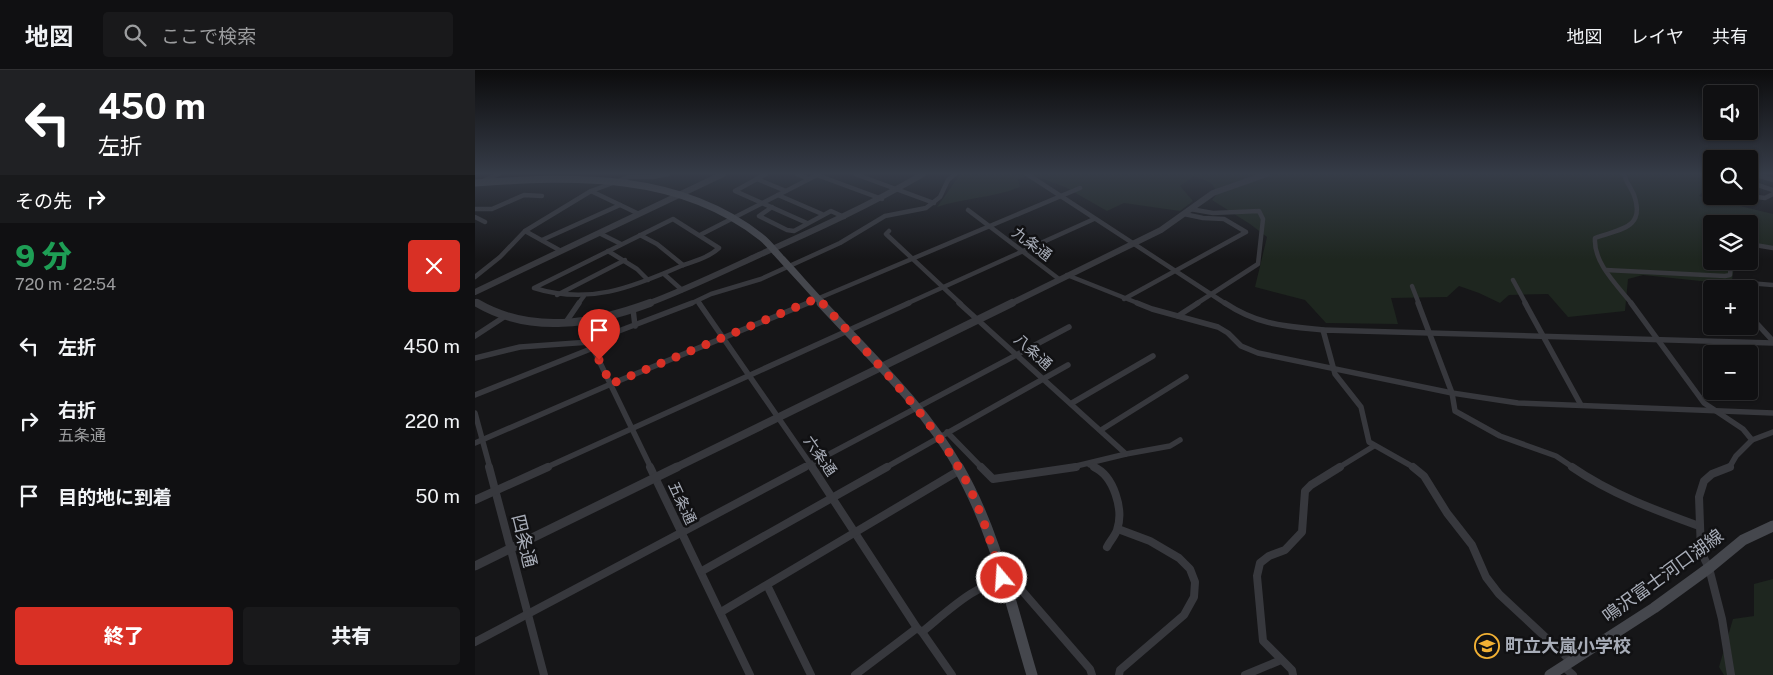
<!DOCTYPE html>
<html lang="ja">
<meta charset="utf-8">
<style>
:root{--surface:#101012;--page:#19191b;--text:#f1f3f6;--muted:#9c9d9f;--line:#303032;--accent:#d93025}
body{margin:0;font-family:"Public Sans","Noto Sans JP",sans-serif;background:var(--page);color:var(--text);height:100vh;display:flex;flex-direction:column;font-size:19px;white-space:nowrap}
*{box-sizing:border-box;margin:0}
p{font-size:16px;color:var(--muted)}
.icon{flex:none;width:28px;height:28px;fill:none;stroke:currentColor;stroke-width:2;stroke-linecap:round;stroke-linejoin:round}
.map{position:relative;flex:1;overflow:hidden}
.panel{display:flex;flex-direction:column;background:var(--surface);width:475px}
.panel>*{flex:none}
.banner{background:#202124;color:#fff;overflow:hidden}
.controls{position:absolute;left:1228px;top:15px;display:grid;gap:10px}
.controls a{display:grid;place-items:center;width:55px;height:55px;border-radius:5px;background:var(--surface);box-shadow:0 1px 4px #0004,0 0 0 1px var(--line);font-size:25px}
.pin{position:absolute;display:grid;place-items:center;width:42px;height:42px;color:#fff;margin:-51px -21px;border-radius:50% 50% 50% 0;rotate:-45deg;box-shadow:0 0 5px #0007}
.pin .icon{rotate:45deg}
.me{position:absolute;width:55px;margin:-28px;rotate:342deg;stroke-linejoin:round;filter:drop-shadow(0 0 4px #0008)}
.turn{display:flex;align-items:center;gap:18px;height:105px;padding:0 15px;font-size:22px}
.turn .icon{width:65px;height:65px;stroke-width:2.5}
.turn b{display:block;font-size:35px;line-height:42px}
.then{display:flex;align-items:center;height:48px;padding:0 15px;background:#0003;gap:10px;font-size:19px}
.round{display:grid;place-items:center;flex:none;width:52px;height:52px;border-radius:5px;background:var(--page)}
.summary{display:flex;align-items:center;justify-content:space-between;height:85px;padding:0 15px}
h1{font-size:30px;font-weight:800;line-height:38px;color:#1e9e55}
.cta{display:flex;gap:10px;margin-top:auto;padding:10px 15px}
.cta a{flex:1;height:58px;border-radius:5px;background:var(--accent);color:#fff;font-size:20px;font-weight:800;line-height:58px;text-align:center}
.cta a+a{background:var(--page);color:var(--text)}
ul{padding:0;list-style:none}
li{display:flex;align-items:center;gap:15px;height:75px;padding:0 15px}
li div{flex:1}
li b{display:block;font-size:19px}
li em{font-style:normal}
header{display:flex;align-items:center;gap:30px;box-sizing:border-box;height:70px;padding:0 25px;background:var(--surface);border-bottom:1px solid var(--line)}
header strong{font-size:24px}
nav{display:flex;gap:28px;margin-inline-start:auto;font-size:18px}
.search{width:350px;height:45px;background:var(--page);display:flex;align-items:center;gap:12px;box-sizing:border-box;padding:0 18px;border-radius:5px;color:var(--muted);font-size:19px}
main{display:flex;flex:1;min-height:0}
.map>svg:first-child{display:block}
</style>
<header>
<strong>地図</strong>
<div class="search"><svg class="icon" aria-label="search" viewBox="0 0 24 24"><circle cx="10" cy="10" r="6"/><path d="M15 15l6 6"/></svg>ここで検索</div>
<nav><a>地図</a><a>レイヤ</a><a>共有</a></nav>
</header>
<main>
<section class="panel">
<div class="banner">
<div class="turn"><svg class="icon" aria-label="left" viewBox="0 0 24 24"><path d="M17 20v-9H6M10 6l-5 5 5 5"/></svg><div><b>450 m</b>左折</div></div>
<div class="then">その先<svg class="icon" aria-label="right" viewBox="0 0 24 24"><path d="M7 20v-9h11M14 6l5 5-5 5"/></svg></div>
</div>
<div class="summary"><div><h1>9 分</h1><p>720 m · 22:54</p></div><a class="round" style="background:#d93025;color:#fff"><svg class="icon" aria-label="close" viewBox="0 0 24 24"><path d="M6 6l12 12M18 6L6 18"/></svg></a></div>
<ul>
<li><svg class="icon" aria-label="left" viewBox="0 0 24 24"><path d="M17 20v-9H6M10 6l-5 5 5 5"/></svg><div><b>左折</b></div><em>450 m</em></li>
<li><svg class="icon" aria-label="right" viewBox="0 0 24 24"><path d="M7 20v-9h11M14 6l5 5-5 5"/></svg><div><b>右折</b><p>五条通</p></div><em>220 m</em></li>
<li><svg class="icon" aria-label="arrive" viewBox="0 0 24 24"><path d="M6 21V4h12l-3 4 3 4H6"/></svg><div><b>目的地に到着</b></div><em>50 m</em></li>
</ul>
<div class="cta"><a>終了</a><a>共有</a></div>
</section>
<div class="map">
<svg width="1298" height="605" viewBox="0 0 1298 605">
<rect width="100%" height="100%" fill="#161618"/>
<!-- green -->
<g fill="#1e261f">
<path d="M 487,104 L 1236,104 L 1236,113 L 1224,126 L 1298,144 L 1298,178 L 1274,173 L 1274,154 L 1236,154 L 1236,191 L 1260,191 L 1257,210 L 1235,212 L 1168,205 L 1153,209 L 1150,241 L 1093,247 L 1073,224 L 1034,225 L 1025,233 L 1004,223 L 984,216 L 972,227 L 916,228 L 923,254 L 851,253 L 830,230 L 780,217 L 792,167 L 775,154 L 737,130 L 743,123 L 736,113 L 719,106 L 705,116 L 718,131 L 705,141 L 649,133 L 632,141 L 590,117 L 557,105 L 543,109 L 545,117 C 519,128 489,128 462,137 L 484,106 Z"/>
<path d="M 1298,509 L 1298,605 L 1249,605 L 1244,597 L 1258,549 L 1279,546 L 1279,514 Z"/>
</g>
<g fill="none" stroke-linecap="round" stroke-linejoin="round">
<!-- minor-far2 -->
<g stroke="#37383d" stroke-width="4.5">
<path d="M 291,104 L 260,121 L 332,153"/>
<path d="M 322,104 L 334,109"/>
<path d="M 380,104 L 459,133"/>
<path d="M 552,104 L 751,234"/>
<path d="M 1149,104 C 1151,112 1156,118 1159,125 C 1171,159 1144,159 1120,168 C 1118,193 1143,216 1157,234"/>
<path d="M 1279,104 L 1298,110"/>
<path d="M 342,105 L 407,129"/>
<path d="M 282,109 L 311,121"/>
<path d="M 8,111 L 24,104"/>
<path d="M 1274,112 L 1298,120"/>
<path d="M 116,121 L 164,144"/>
<path d="M 303,125 L 347,144"/>
<path d="M 1274,126 L 1290,128 L 1298,124"/>
<path d="M 297,137 L 284,146 L 312,160 L 319,161 L 356,141 L 369,147"/>
<path d="M 0,139 L 17,139 L 49,125 L 67,126"/>
<path d="M 715,139 L 738,143 L 784,141 L 788,149 L 783,194 L 721,234"/>
<path d="M 493,140 L 584,209"/>
<path d="M 0,147 L 10,152"/>
<path d="M 198,149 L 244,178 C 233,188 219,191 206,196 C 156,218 113,235 59,218 Z"/>
<path d="M 50,161 L 86,181"/>
<path d="M 414,161 L 411,164 L 486,234"/>
<path d="M 124,163 L 146,174"/>
<path d="M 165,165 L 182,174 L 208,195"/>
<path d="M 225,165 L 344,104"/>
<path d="M 67,170 L 145,135"/>
<path d="M 1274,174 L 1298,178"/>
<path d="M 133,181 L 162,199 L 173,210"/>
<path d="M 1131,200 L 1250,206 L 1255,205 L 1256,191"/>
<path d="M 189,204 L 207,220"/>
<path d="M 592,205 L 665,234"/>
<path d="M 0,207 L 25,187 L 50,161 L 116,121 L 154,107 L 178,107 L 193,104"/>
<path d="M 1038,210 L 1051,234"/>
<path d="M 937,216 L 944,234"/>
<path d="M 1249,219 L 1245,214 L 1261,212 L 1298,215"/>
<path d="M 82,225 L 150,190"/>
<path d="M 649,229 L 771,162 L 749,149 L 728,148 L 709,144"/>
<path d="M 223,231 L 225,234"/>
<path d="M 103,234 L 109,226"/>
<path d="M 215,234 L 236,224 L 286,209 L 365,173 L 410,146 L 451,138 L 465,127 L 473,110 L 480,104"/>
<path d="M 330,234 L 605,118"/>
<path d="M 431,234 L 619,149"/>
</g>
<!-- minor-far1 -->
<g stroke="#37383d" stroke-width="5.5">
<path d="M 224,233 L 338,398"/>
<path d="M 484,233 L 651,384 L 695,376 L 705,370"/>
<path d="M 662,233 L 677,239 L 743,257 L 753,263 L 766,276 L 783,283 L 977,323 L 1043,333 L 1298,343"/>
<path d="M 750,233 C 783,255 809,256 848,260"/>
<path d="M 943,233 L 977,323 L 980,341 L 1025,366 L 1081,386 L 1099,398"/>
<path d="M 1050,233 L 1106,335"/>
<path d="M 1156,233 L 1229,333 L 1268,359 L 1277,370 L 1261,386 L 1254,398"/>
<path d="M 158,239 L 160,256"/>
<path d="M 1274,245 L 1298,271"/>
<path d="M 703,246 L 723,233"/>
<path d="M 91,252 L 104,233"/>
<path d="M 0,266 L 29,247"/>
<path d="M 115,272 L 176,398"/>
<path d="M 0,288 L 45,277 L 115,272 L 217,233"/>
<path d="M 0,325 L 118,278"/>
<path d="M 597,333 L 678,286"/>
<path d="M 0,343 L 15,398"/>
<path d="M 626,360 L 711,307"/>
<path d="M 472,362 L 507,398"/>
<path d="M 1277,370 L 1298,362"/>
<path d="M 0,373 L 136,314 L 333,233"/>
<path d="M 615,395 L 622,398"/>
<path d="M 70,398 L 434,233"/>
<path d="M 328,398 L 594,257"/>
<path d="M 410,398 L 593,295"/>
<path d="M 593,398 L 651,384"/>
<path d="M 863,398 L 899,376"/>
<path d="M 940,398 L 894,372 L 886,337 L 860,304 L 848,260 L 1298,273"/>
</g>
<!-- minor -->
<g stroke="#37383d" stroke-width="8">
<path d="M 14,397 L 69,605"/>
<path d="M 175,397 L 275,605"/>
<path d="M 337,397 L 442,558 L 447,562 L 477,605"/>
<path d="M 506,397 L 518,409 L 601,397"/>
<path d="M 619,397 C 639,406 649,440 642,460 C 640,466 635,471 632,477"/>
<path d="M 938,397 L 949,406 L 972,443 L 997,475 L 1011,507 L 1024,524 L 1096,591"/>
<path d="M 1097,397 C 1136,424 1180,440 1224,456"/>
<path d="M 1255,397 L 1237,404 L 1229,411 L 1224,427 L 1226,482 L 1234,498 L 1247,549 L 1256,605"/>
<path d="M 0,430 L 73,397"/>
<path d="M 643,459 L 675,471 L 704,488 L 715,499 L 720,512 L 719,527 L 709,545 L 645,600 L 644,605"/>
<path d="M 227,501 L 412,397"/>
<path d="M 292,515 L 336,605"/>
<path d="M 246,542 L 485,400"/>
<path d="M 447,562 C 473,541 502,512 536,508 L 615,599 L 617,605"/>
<path d="M 0,572 L 330,397"/>
<path d="M 1089,597 L 1098,605"/>
<path d="M 380,605 L 442,558"/>
<path d="M 770,605 L 806,590"/>
<path d="M 818,605 L 817,600 L 788,571 L 782,506 L 785,493 L 794,486 L 810,480 L 827,462 L 830,421 L 836,415 L 865,397"/>
</g>
<!-- tertiary-far2 -->
<g stroke="#37383d" stroke-width="6">
<path d="M 0,222 L 248,104"/>
<path d="M 0,232 L 4,234"/>
<path d="M 172,234 C 210,220 247,202 284,185 C 340,160 395,135 448,104"/>
<path d="M 535,234 L 686,160 L 738,123 L 792,104"/>
</g>
<!-- tertiary-far1 -->
<g stroke="#37383d" stroke-width="8">
<path d="M 2,233 C 57,265 118,254 175,233"/>
<path d="M 200,398 L 537,233"/>
</g>
<!-- tertiary -->
<path stroke="#37383d" stroke-width="9" d="M 0,496 L 202,397"/>
<!-- secondary-far2 -->
<path stroke="#45474d" stroke-width="7" d="M 0,113 C 99,106 204,102 286,167 C 294,173 300,182 307,189 C 321,204 334,219 348,234"/>
<!-- secondary-far1 -->
<path stroke="#45474d" stroke-width="9" d="M 346,233 C 394,285 449,336 484,398"/>
<!-- secondary -->
<g stroke="#45474d" stroke-width="11">
<path d="M 483,397 C 520,461 536,535 557,605"/>
<path d="M 1075,605 L 1179,538 L 1234,498 L 1268,470 L 1298,456"/>
</g>
</g>
<!-- sky -->
<linearGradient id="sky" x2="0" y2="1"><stop stop-color="#0c0c0d"/><stop offset="0.55" stop-color="#363c48"/><stop offset="1" stop-color="#363c48" stop-opacity="0"/></linearGradient>
<rect width="1298" height="189" fill="url(#sky)"/>
<g fill="none" stroke-linecap="round" stroke-linejoin="round">
<!-- route -->
<path stroke="#d93025" stroke-width="9" stroke-dasharray="0 16.2" d="M 124,290 L 136,314 L 343,228 C 391,283 446,335 484,398 C 504,432 515,470 527,508"/>
</g>
<!-- icons -->
<defs>
<symbol id="school-ring" viewBox="-11 -11 22 22"><circle r="9.5" fill="#111113" stroke="#f2b134" stroke-width="1.5"/><path d="M0-5L7-2L0 1L-7-2ZM-4 1L0 2.5L4 1V4Q0 6-4 4Z" fill="#f2b134"/></symbol>
</defs>
<g fill-rule="evenodd">
<use href="#school-ring" x="998" y="562" width="28" height="28"/>
</g>
<g text-anchor="middle" stroke-width="5" stroke-linejoin="round" paint-order="stroke">
<!-- street labels -->
<g font-size="15" fill="#a8adb8" stroke="#111113">
<text transform="translate(557 174) rotate(37)" y="5">九条通</text>
<text transform="translate(558 282) rotate(42)" y="5">八条通</text>
<text transform="translate(345 386) rotate(55)" y="5">六条通</text>
<text transform="translate(207 433) rotate(65)" y="5">五条通</text>
</g>
<!-- near-street labels -->
<g font-size="18" fill="#a8adb8" stroke="#111113">
<text transform="translate(49 471) rotate(76)" y="6">四条通</text>
<text transform="translate(1188 506) rotate(-36)" y="6">鳴沢富士河口湖線</text>
</g>
<!-- near-poi labels -->
<g font-size="18" font-weight="bold" fill="#a8adb8" stroke="#111113" text-anchor="start">
<text x="1030" y="582">町立大嵐小学校</text>
</g>
</g>
</svg>
<div class="controls">
<a><svg class="icon" aria-label="sound" viewBox="0 0 24 24"><path d="M4 9h4l5-4v14l-5-4H4zM17 9q2 3 0 6"/></svg></a>
<a><svg class="icon" aria-label="search" viewBox="0 0 24 24"><circle cx="10" cy="10" r="6"/><path d="M15 15l6 6"/></svg></a>
<a><svg class="icon" aria-label="layers" viewBox="0 0 24 24"><path d="M12 4l9 5-9 5-9-5zM3 14l9 5 9-5"/></svg></a>
<a>+</a>
<a>−</a>
</div>
<div class="pin" style="left:124px;top:290px;background:#d93025"><svg class="icon" aria-label="arrive" viewBox="0 0 24 24"><path d="M6 21V4h12l-3 4 3 4H6"/></svg></div>
<svg class="me" style="left:527px;top:508px" viewBox="-20 -20 40 40"><circle r="17" fill="#d93025" stroke="#fff" stroke-width="3"/><path d="M0-11L8 9 0 5-8 9z" fill="#fff"/></svg>
</div>
</main>
